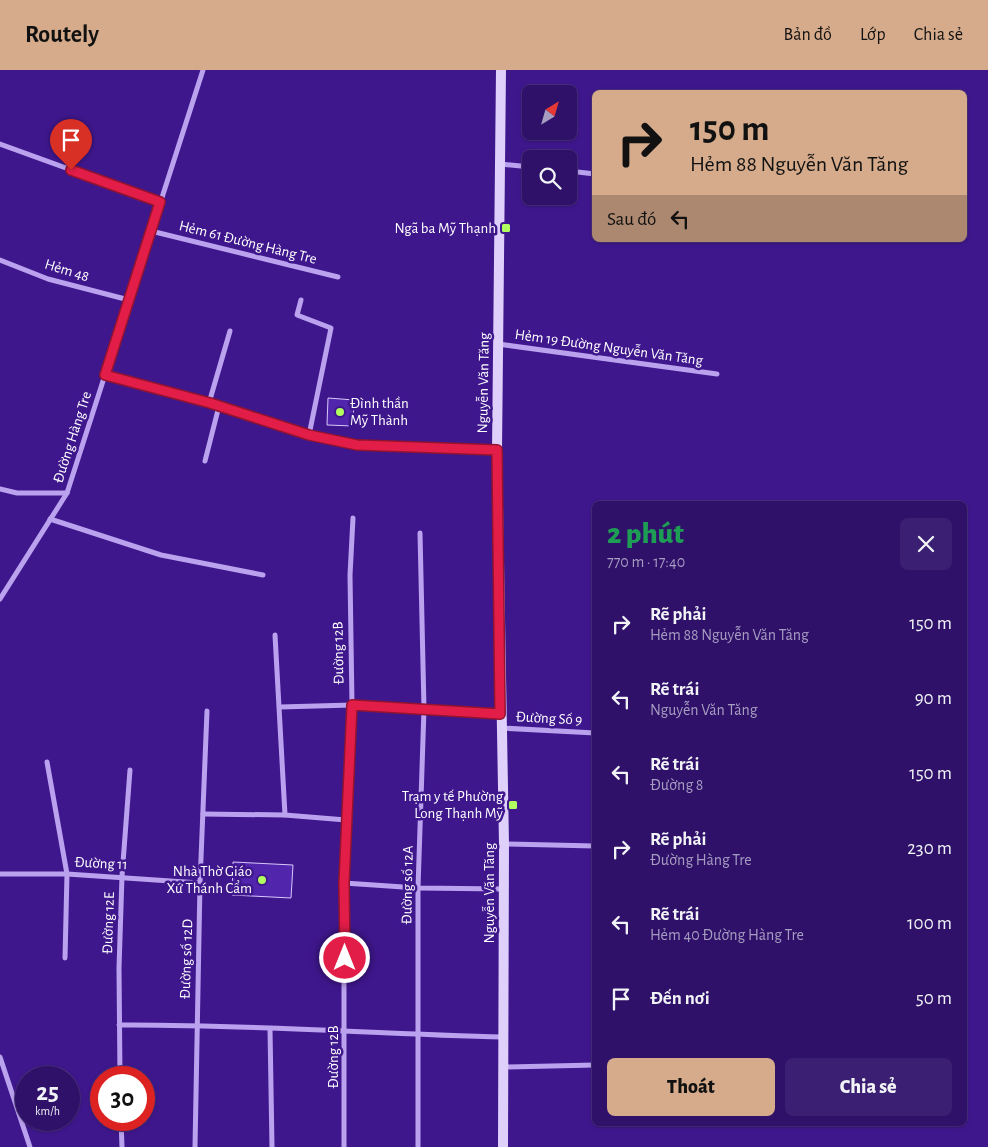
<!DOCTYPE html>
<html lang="vi">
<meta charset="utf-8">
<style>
:root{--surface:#2f116a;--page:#3b1f72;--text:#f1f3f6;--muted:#a79dc1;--line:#4a317e;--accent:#d6ab8b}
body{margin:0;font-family:"Alegreya Sans",sans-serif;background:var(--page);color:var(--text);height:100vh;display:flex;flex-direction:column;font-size:19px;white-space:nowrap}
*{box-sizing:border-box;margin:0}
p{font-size:16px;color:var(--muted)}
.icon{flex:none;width:28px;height:28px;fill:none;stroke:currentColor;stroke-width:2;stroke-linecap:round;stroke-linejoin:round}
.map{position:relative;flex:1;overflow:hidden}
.details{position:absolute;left:592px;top:431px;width:375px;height:625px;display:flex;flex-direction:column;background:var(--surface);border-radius:8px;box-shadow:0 1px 4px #0004,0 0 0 1px var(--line)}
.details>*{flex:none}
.banner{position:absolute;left:592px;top:20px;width:375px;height:152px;border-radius:8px;box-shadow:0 1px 4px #0004,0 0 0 1px var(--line);background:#d6ab8b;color:#111;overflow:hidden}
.needle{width:32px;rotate:37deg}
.fabs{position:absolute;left:522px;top:15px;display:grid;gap:10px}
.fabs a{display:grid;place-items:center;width:55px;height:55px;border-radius:8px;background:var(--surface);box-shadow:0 1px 4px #0004,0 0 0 1px var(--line);font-size:25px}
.speed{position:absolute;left:15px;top:996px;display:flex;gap:10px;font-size:25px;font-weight:700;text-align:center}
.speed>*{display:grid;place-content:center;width:65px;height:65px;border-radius:50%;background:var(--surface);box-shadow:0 1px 4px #0004,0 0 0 1px var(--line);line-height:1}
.speed small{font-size:12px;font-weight:400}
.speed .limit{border:8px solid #d22;background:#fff;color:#111}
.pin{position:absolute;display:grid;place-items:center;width:42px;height:42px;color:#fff;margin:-51px -21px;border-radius:50% 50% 50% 0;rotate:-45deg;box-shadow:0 0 5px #0007}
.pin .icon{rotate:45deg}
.me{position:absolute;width:55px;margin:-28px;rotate:0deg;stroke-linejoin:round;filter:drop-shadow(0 0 4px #0008)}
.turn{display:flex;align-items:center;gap:18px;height:105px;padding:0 15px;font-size:22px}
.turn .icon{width:65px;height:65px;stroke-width:2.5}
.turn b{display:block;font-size:35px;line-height:42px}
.then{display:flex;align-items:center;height:48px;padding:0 15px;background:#0003;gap:10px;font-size:19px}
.round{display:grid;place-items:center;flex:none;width:52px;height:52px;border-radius:8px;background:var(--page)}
.head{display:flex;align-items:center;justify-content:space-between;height:85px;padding:0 15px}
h1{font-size:30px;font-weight:800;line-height:38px;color:#1e9e55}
.cta{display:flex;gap:10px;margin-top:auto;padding:10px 15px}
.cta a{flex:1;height:58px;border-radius:8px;background:var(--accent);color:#111;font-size:20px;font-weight:800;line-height:58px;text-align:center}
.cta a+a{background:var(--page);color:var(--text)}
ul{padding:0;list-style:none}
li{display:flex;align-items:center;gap:15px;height:75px;padding:0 15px}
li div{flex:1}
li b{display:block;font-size:19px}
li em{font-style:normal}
header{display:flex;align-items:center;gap:30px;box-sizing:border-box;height:70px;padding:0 25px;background:var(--accent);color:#111}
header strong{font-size:24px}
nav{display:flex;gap:28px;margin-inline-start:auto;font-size:18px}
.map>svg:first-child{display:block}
</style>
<header>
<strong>Routely</strong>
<nav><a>Bản đồ</a><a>Lớp</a><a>Chia sẻ</a></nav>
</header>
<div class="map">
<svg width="988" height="1077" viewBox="0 0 988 1077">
<rect width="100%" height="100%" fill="#3f178d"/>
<!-- building -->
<g fill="#5125ac" stroke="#d8c8fb">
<path d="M 328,328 L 354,330 L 353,356 L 327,355 Z"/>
<path d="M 233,792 L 293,795 L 291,828 L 232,825 Z"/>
</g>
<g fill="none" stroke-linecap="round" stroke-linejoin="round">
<!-- minor -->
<g stroke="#bba2ef" stroke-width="5">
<path d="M 0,74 L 160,132"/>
<path d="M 500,94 L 531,97"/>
<path d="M 569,101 L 595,104"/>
<path d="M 151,161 L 338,207"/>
<path d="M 0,190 L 48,209 L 129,230"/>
<path d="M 301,230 L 297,245 L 331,258 L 309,365"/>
<path d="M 498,274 L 717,304"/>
<path d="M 105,305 L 209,333 L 309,365 L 357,375 L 497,380"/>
<path d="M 209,333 L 230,261"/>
<path d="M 205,391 L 219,336"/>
<path d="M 0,419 L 17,423 L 67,423"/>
<path d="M 50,449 L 161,485 L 263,505"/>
<path d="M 0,529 L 67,423 L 203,0"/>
<path d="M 275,565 L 285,745"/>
<path d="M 280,637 L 352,635 L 500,643"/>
<path d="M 501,658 L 595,663"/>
<path d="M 47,692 L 67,804 L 65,888"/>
<path d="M 203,744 L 285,745 L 346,750"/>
<path d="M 504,774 L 595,776"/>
<path d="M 0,804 L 67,804 L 200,813"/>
<path d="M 344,813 L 418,818 L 504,819"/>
<path d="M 119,955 C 247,954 376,964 504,967"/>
<path d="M 270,959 L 272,1077"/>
<path d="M 0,987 L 30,1077"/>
<path d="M 504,997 L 595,995"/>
<path d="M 120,1008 L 119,898 L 122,806 L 130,700"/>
<path d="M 121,1050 L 122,1077"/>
<path d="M 195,1077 L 200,813 L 207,641"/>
<path d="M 344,1077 L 344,813 L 352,635 L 350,505 L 353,448"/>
<path d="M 418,1077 L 418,818 L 424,639 L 420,463"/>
</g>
<!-- secondary -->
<path stroke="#decffb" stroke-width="10" d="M 501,0 L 497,380 L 504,774 L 503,1077"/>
</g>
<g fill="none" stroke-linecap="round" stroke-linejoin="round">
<defs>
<path id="route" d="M 71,100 L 160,132 L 105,305 L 210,333 L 309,365 L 357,375 L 497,380 L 500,644 L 352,635 L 344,813 L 345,888"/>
</defs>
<!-- route casing -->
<use href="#route" stroke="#92132f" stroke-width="12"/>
<!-- route -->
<use href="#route" stroke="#e11d48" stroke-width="9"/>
</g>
<!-- markers -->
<g fill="#b2ff60" stroke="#3f178d" stroke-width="2">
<rect x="501" y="153" width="10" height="10" rx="2.5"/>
<circle cx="340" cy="342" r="5"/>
<rect x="508" y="730" width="10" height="10" rx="2.5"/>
<circle cx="262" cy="810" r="5"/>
</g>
<g text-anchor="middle" stroke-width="5" stroke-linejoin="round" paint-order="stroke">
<!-- poi labels -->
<g font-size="15" fill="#fff" stroke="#3f178d" text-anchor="end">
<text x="496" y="163">Ngã ba Mỹ Thạnh</text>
<text x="350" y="338" text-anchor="start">Đình thần<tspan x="350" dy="17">Mỹ Thành</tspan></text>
<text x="503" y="731">Trạm y tế Phường<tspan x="503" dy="17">Long Thạnh Mỹ</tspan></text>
<text x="252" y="806">Nhà Thờ Giáo<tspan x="252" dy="17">Xứ Thánh Cẩm</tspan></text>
</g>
<!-- street labels -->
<g font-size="15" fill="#fff" stroke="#3f178d">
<text transform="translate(248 172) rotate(14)" y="5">Hẻm 61 Đường Hàng Tre</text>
<text transform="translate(67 200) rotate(17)" y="5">Hẻm 48</text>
<text transform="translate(609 277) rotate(8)" y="5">Hẻm 19 Đường Nguyễn Văn Tăng</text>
<text transform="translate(483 313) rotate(-89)" y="5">Nguyễn Văn Tăng</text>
<text transform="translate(72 367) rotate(-72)" y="5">Đường Hàng Tre</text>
<text transform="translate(338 583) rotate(-91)" y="5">Đường 12B</text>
<text transform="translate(549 648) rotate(3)" y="5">Đường Số 9</text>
<text transform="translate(101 793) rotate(3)" y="5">Đường 11</text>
<text transform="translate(407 815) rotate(-89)" y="5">Đường số 12A</text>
<text transform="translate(489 823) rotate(-90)" y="5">Nguyễn Văn Tăng</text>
<text transform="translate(108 853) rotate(-88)" y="5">Đường 12E</text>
<text transform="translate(186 889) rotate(-88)" y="5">Đường số 12D</text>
<text transform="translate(333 987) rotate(-90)" y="5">Đường 12B</text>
</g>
</g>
</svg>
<div class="fabs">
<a><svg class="needle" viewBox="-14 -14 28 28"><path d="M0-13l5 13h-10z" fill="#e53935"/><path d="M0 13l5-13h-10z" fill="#a79dc1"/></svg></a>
<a><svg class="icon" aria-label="search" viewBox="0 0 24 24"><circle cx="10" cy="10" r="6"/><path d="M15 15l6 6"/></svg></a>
</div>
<div class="speed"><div>25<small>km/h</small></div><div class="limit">30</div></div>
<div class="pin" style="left:71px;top:100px;background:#d93025"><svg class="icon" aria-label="arrive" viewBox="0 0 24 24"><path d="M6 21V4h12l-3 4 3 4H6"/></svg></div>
<svg class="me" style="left:345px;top:888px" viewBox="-20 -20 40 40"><circle r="17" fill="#e11d48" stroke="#fff" stroke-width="3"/><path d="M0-11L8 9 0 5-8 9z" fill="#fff"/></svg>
<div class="banner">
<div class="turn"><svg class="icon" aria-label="right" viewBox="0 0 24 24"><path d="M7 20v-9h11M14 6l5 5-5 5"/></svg><div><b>150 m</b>Hẻm 88 Nguyễn Văn Tăng</div></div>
<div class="then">Sau đó<svg class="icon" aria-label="left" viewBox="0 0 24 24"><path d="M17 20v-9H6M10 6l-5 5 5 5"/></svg></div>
</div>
<section class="details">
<div class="head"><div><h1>2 phút</h1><p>770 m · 17:40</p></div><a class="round"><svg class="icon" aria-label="close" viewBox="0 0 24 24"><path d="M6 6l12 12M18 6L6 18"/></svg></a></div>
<ul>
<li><svg class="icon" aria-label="right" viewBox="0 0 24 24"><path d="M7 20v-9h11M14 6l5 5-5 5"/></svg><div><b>Rẽ phải</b><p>Hẻm 88 Nguyễn Văn Tăng</p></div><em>150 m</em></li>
<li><svg class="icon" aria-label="left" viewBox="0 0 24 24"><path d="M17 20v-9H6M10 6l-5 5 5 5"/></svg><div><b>Rẽ trái</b><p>Nguyễn Văn Tăng</p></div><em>90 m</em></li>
<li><svg class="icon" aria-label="left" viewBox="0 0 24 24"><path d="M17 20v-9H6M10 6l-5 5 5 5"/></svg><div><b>Rẽ trái</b><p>Đường 8</p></div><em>150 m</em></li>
<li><svg class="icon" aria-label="right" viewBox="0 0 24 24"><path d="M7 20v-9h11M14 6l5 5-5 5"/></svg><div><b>Rẽ phải</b><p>Đường Hàng Tre</p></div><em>230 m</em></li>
<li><svg class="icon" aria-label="left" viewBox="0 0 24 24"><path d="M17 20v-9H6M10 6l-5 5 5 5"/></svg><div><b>Rẽ trái</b><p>Hẻm 40 Đường Hàng Tre</p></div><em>100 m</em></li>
<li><svg class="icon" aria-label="arrive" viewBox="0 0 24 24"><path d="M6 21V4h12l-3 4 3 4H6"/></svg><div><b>Đến nơi</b></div><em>50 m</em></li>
</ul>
<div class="cta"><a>Thoát</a><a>Chia sẻ</a></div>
</section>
</div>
